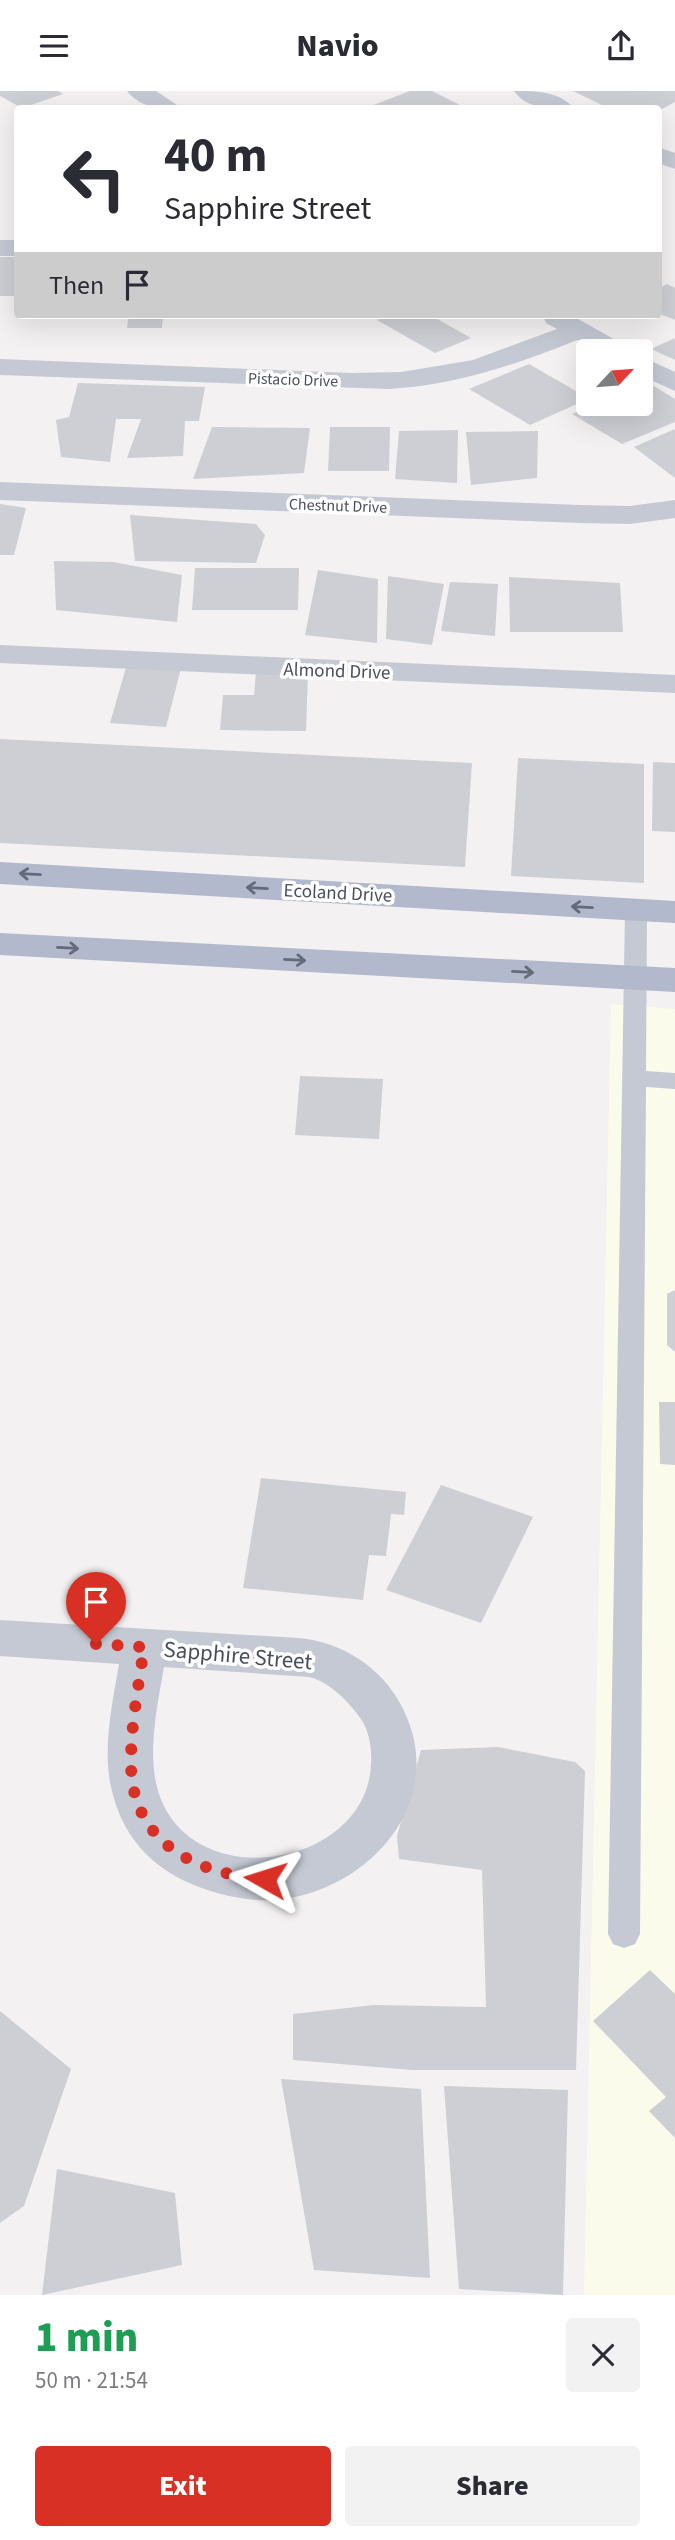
<!DOCTYPE html>
<meta charset="utf-8">
<style>
:root{--surface:#fff;--page:#f2f2f3;--text:#2b2b33;--muted:#7c7c81;--accent:#d93025}
body{margin:0;font-family:"Source Sans 3",sans-serif;background:var(--page);color:var(--text);height:100vh;display:flex;flex-direction:column;font-size:26px;white-space:nowrap}
*{box-sizing:border-box;margin:0}
p{font-size:23px;color:var(--muted)}
.icon{flex:none;width:38px;height:38px;fill:none;stroke:currentColor;stroke-width:2;stroke-linecap:round;stroke-linejoin:round}
.map{position:relative;height:2204px;overflow:hidden}
.sheet{display:flex;flex-direction:column;background:var(--surface);flex:1}
.sheet>*{flex:none}
.top-card{position:absolute;left:14px;top:14px;width:648px;height:214px;border-radius:7px;box-shadow:0 7px 28px #0002;background:#fff;color:var(--text);overflow:hidden}
.needle{width:46px;rotate:64deg}
.tools{position:absolute;left:576px;top:248px;display:grid;gap:14px}
.tools a{display:grid;place-items:center;width:77px;height:77px;border-radius:7px;background:var(--surface);box-shadow:0 7px 28px #0002;font-size:35px}
.pin{position:absolute;display:grid;place-items:center;width:60px;height:60px;color:#fff;margin:-72px -30px;border-radius:50% 50% 50% 0;rotate:-45deg;box-shadow:0 0 7px #0007}
.pin .icon{rotate:45deg}
.me{position:absolute;width:77px;margin:-38px;rotate:276deg;stroke-linejoin:round;filter:drop-shadow(0 0 5px #0008)}
.turn{display:flex;align-items:center;gap:24px;height:147px;padding:0 35px;font-size:32px}
.turn .icon{width:91px;height:91px;stroke-width:2.5}
.turn b{display:block;font-size:49px;line-height:60px}
.then{display:flex;align-items:center;height:66px;padding:0 35px;background:#0003;gap:14px;font-size:26px}
.round{display:grid;place-items:center;flex:none;width:74px;height:74px;border-radius:7px;background:var(--page)}
.headline{display:flex;align-items:center;justify-content:space-between;height:119px;padding:0 35px}
h1{font-size:42px;font-weight:800;line-height:52px;color:#1e9e55}
.primary-button{display:flex;gap:14px;margin-top:auto;padding:14px 35px}
.primary-button a{flex:1;height:80px;border-radius:7px;background:var(--accent);color:#fff;font-size:28px;font-weight:800;line-height:80px;text-align:center}
.primary-button a+a{background:var(--page);color:var(--text)}
header{display:flex;justify-content:space-between;align-items:center;height:91px;padding:0 35px;background:var(--surface);font-size:32px;font-weight:800}
.map>svg:first-child{display:block}
</style>
<header><svg class="icon" aria-label="menu" viewBox="0 0 24 24"><path d="M4 6h16M4 12h16M4 18h16"/></svg>Navio<svg class="icon" aria-label="share" viewBox="0 0 24 24"><path d="M12 15V3M7 8l5-5 5 5M5 13v7h14v-7"/></svg></header>
<div class="map">
<svg width="675" height="2204" viewBox="0 0 675 2204">
<rect width="100%" height="100%" fill="#f3f1f1"/>
<!-- commercial -->
<path fill="#fbfbec" d="M 611,913 L 675,918 L 675,2204 L 584,2204 Z"/>
<!-- building -->
<g fill="#cecfd5">
<path d="M 0,0 L 58,0 L 63,3 L 22,17 L 0,5 Z"/>
<path d="M 410,0 L 432,0 L 468,18 L 363,18 Z"/>
<path d="M 573,0 L 675,0 L 675,11 L 658,20 L 658,18 L 610,18 Z"/>
<path d="M 0,166 L 18,166 L 17,205 L 0,205 Z"/>
<path d="M 667,193 L 675,197 L 675,229 L 658,222 L 658,198 Z"/>
<path d="M 129,224 L 163,224 L 162,237 L 127,237 Z"/>
<path d="M 390,224 L 430,224 L 471,247 L 435,262 L 377,229 Z"/>
<path d="M 675,247 L 675,269 L 651,258 Z"/>
<path d="M 529,273 L 588,307 L 588,308 L 530,334 L 469,298 Z"/>
<path d="M 78,292 L 205,296 L 199,330 L 185,330 L 183,365 L 127,367 L 141,328 L 116,328 L 110,371 L 61,366 L 56,329 L 69,326 Z"/>
<path d="M 649,292 L 675,308 L 675,331 L 622,353 L 572,323 L 596,313 L 640,313 L 640,295 Z"/>
<path d="M 212,336 L 310,337 L 304,382 L 193,388 Z"/>
<path d="M 330,336 L 390,336 L 389,380 L 328,380 Z"/>
<path d="M 675,338 L 675,387 L 634,356 Z"/>
<path d="M 458,339 L 457,392 L 395,388 L 399,340 Z"/>
<path d="M 538,340 L 537,387 L 471,394 L 466,341 Z"/>
<path d="M 0,413 L 26,417 L 14,464 L 0,464 Z"/>
<path d="M 130,424 L 256,433 L 265,444 L 256,472 L 135,470 Z"/>
<path d="M 54,470 L 113,471 L 182,484 L 177,531 L 56,519 Z"/>
<path d="M 195,477 L 299,477 L 298,519 L 192,519 Z"/>
<path d="M 318,479 L 378,488 L 377,552 L 305,544 Z"/>
<path d="M 388,485 L 444,493 L 432,554 L 386,548 Z"/>
<path d="M 509,486 L 620,492 L 623,541 L 510,541 Z"/>
<path d="M 450,491 L 498,493 L 495,545 L 441,540 Z"/>
<path d="M 127,573 L 181,577 L 166,636 L 110,632 Z"/>
<path d="M 256,581 L 308,581 L 306,640 L 220,639 L 223,604 L 254,604 Z"/>
<path d="M 0,648 L 472,672 L 465,776 L 0,752 Z"/>
<path d="M 518,667 L 644,673 L 644,792 L 511,785 Z"/>
<path d="M 653,671 L 675,672 L 675,741 L 652,740 Z"/>
<path d="M 300,985 L 383,988 L 379,1048 L 295,1044 Z"/>
<path d="M 675,1199 L 675,1261 L 667,1254 L 667,1203 Z"/>
<path d="M 659,1311 L 675,1311 L 675,1374 L 660,1373 Z"/>
<path d="M 261,1387 L 406,1401 L 404,1424 L 391,1423 L 386,1465 L 369,1464 L 363,1509 L 243,1497 Z"/>
<path d="M 441,1394 L 533,1426 L 481,1532 L 386,1499 Z"/>
<path d="M 498,1656 L 575,1671 L 585,1680 L 576,1979 L 412,1979 L 293,1969 L 293,1923 L 374,1914 L 486,1916 L 482,1779 L 399,1768 L 397,1745 L 421,1659 Z"/>
<path d="M 650,1879 L 675,1903 L 675,2047 L 649,2020 L 666,2006 L 593,1930 Z"/>
<path d="M 0,1920 L 71,1978 L 24,2115 L 0,2132 Z"/>
<path d="M 281,1988 L 421,1998 L 430,2187 L 314,2179 Z"/>
<path d="M 444,1995 L 568,1999 L 563,2204 L 459,2198 Z"/>
<path d="M 57,2078 L 175,2102 L 182,2174 L 42,2204 Z"/>
</g>
<g fill="none" stroke-linecap="round" stroke-linejoin="round">
<!-- lane -->
<path fill="#c5c9d4" fill-rule="evenodd" d="M 636,812 L 644,814 L 647,819 L 646,980 L 675,982 L 675,998 L 646,996 L 640,1843 L 635,1853 L 624,1857 L 613,1853 L 608,1843 L 625,819 L 628,814 Z"/>
<!-- street -->
<g fill="#c5c9d4" fill-rule="evenodd">
<path d="M 127,0 L 156,0 L 183,18 C 163,18 141,18 127,0 Z"/>
<path d="M 514,0 C 535,0 561,0 574,18 C 554,18 527,19 514,0 Z"/>
<path d="M 658,56 L 675,62 L 675,78 L 658,72 Z"/>
<rect x="0" y="149" width="18" height="16"/>
<path d="M 543,224 L 571,224 L 626,255 L 630,261 L 597,261 L 577,249 C 515,274 456,294 389,298 L 0,284 L 0,268 L 352,282 L 401,281 L 473,269 L 557,238 L 546,232 Z"/>
<path d="M 640,265 L 675,281 L 675,300 L 640,284 Z"/>
<path d="M 0,391 L 580,414 L 630,415 L 675,409 L 675,427 L 630,433 L 580,432 L 0,409 Z"/>
<path d="M 0,554 L 675,584 L 675,602 L 0,572 Z"/>
<path d="M 0,1529 L 299,1547 C 342,1551 381,1576 401,1614 C 451,1707 372,1799 277,1809 C 250,1811 224,1805 199,1796 C 156,1780 125,1750 113,1704 C 101,1662 112,1615 119,1573 L 0,1565 ZM 164,1576 L 309,1586 C 330,1591 349,1611 361,1628 C 370,1641 372,1660 371,1674 C 366,1773 205,1803 163,1713 C 144,1673 157,1617 164,1576 Z"/>
</g>
<!-- primary -->
<g fill="#b2b9cd" fill-rule="evenodd">
<path d="M 0,771 L 675,810 L 675,832 L 0,793 Z"/>
<path d="M 0,842 L 675,877 L 675,901 L 0,864 Z"/>
</g>
</g>
<!-- one-way arrows -->
<defs><path id="oneway-shaft" d="M-6 0H5M1.5-3L5.5 0L1.5 3" fill="none" stroke-width="1.6" stroke-linecap="round" stroke-linejoin="round" transform="scale(1.75)"/></defs>
<g stroke="#646a79">
<use href="#oneway-shaft" transform="translate(30 783) rotate(-177)"/>
<use href="#oneway-shaft" transform="translate(257 797) rotate(-177)"/>
<use href="#oneway-shaft" transform="translate(582 816) rotate(-177)"/>
<use href="#oneway-shaft" transform="translate(68 857) rotate(3)"/>
<use href="#oneway-shaft" transform="translate(295 869) rotate(3)"/>
<use href="#oneway-shaft" transform="translate(523 881) rotate(3)"/>
</g>
<g fill="none" stroke-linecap="round" stroke-linejoin="round">
<!-- route -->
<path stroke="#d93025" stroke-width="12" stroke-dasharray="0 21.6" d="M 96,1553 L 144,1556 C 139,1593 131,1632 131,1670 C 130,1750 194,1783 265,1788"/>
</g>
<g text-anchor="middle" stroke-width="7" stroke-linejoin="round" paint-order="stroke">
<!-- far-street labels -->
<g font-size="16" fill="#4a4f5d" stroke="#fff">
<text transform="translate(293 288) rotate(2)" y="6">Pistacio Drive</text>
<text transform="translate(338 414) rotate(2)" y="6">Chestnut Drive</text>
</g>
<!-- street labels -->
<g font-size="19" fill="#4a4f5d" stroke="#fff">
<text transform="translate(337 579) rotate(2)" y="7">Almond Drive</text>
<text transform="translate(338 801) rotate(3)" y="7">Ecoland Drive</text>
</g>
<!-- near-street labels -->
<g font-size="23" fill="#4a4f5d" stroke="#fff">
<text transform="translate(238 1564) rotate(5)" y="8">Sapphire Street</text>
</g>
</g>
</svg>
<div class="tools">
<a><svg class="needle" viewBox="-14 -14 28 28"><path d="M0-13l5 13h-10z" fill="#e53935"/><path d="M0 13l5-13h-10z" fill="#7c7c81"/></svg></a>
</div>
<div class="pin" style="left:96px;top:1553px;background:#d93025"><svg class="icon" aria-label="arrive" viewBox="0 0 24 24"><path d="M6 21V4h12l-3 4 3 4H6"/></svg></div>
<svg class="me" style="left:265px;top:1788px" viewBox="-20 -20 40 40"><path d="M0-17L14 15 0 8-14 15z" fill="#d93025" stroke="#fff" stroke-width="4"/></svg>
<div class="top-card">
<div class="turn"><svg class="icon" aria-label="left" viewBox="0 0 24 24"><path d="M17 20v-9H6M10 6l-5 5 5 5"/></svg><div><b>40 m</b>Sapphire Street</div></div>
<div class="then">Then<svg class="icon" aria-label="arrive" viewBox="0 0 24 24"><path d="M6 21V4h12l-3 4 3 4H6"/></svg></div>
</div>
</div>
<section class="sheet">
<div class="headline"><div><h1>1 min</h1><p>50 m · 21:54</p></div><a class="round"><svg class="icon" aria-label="close" viewBox="0 0 24 24"><path d="M6 6l12 12M18 6L6 18"/></svg></a></div>
<div class="primary-button"><a>Exit</a><a>Share</a></div>
</section>
